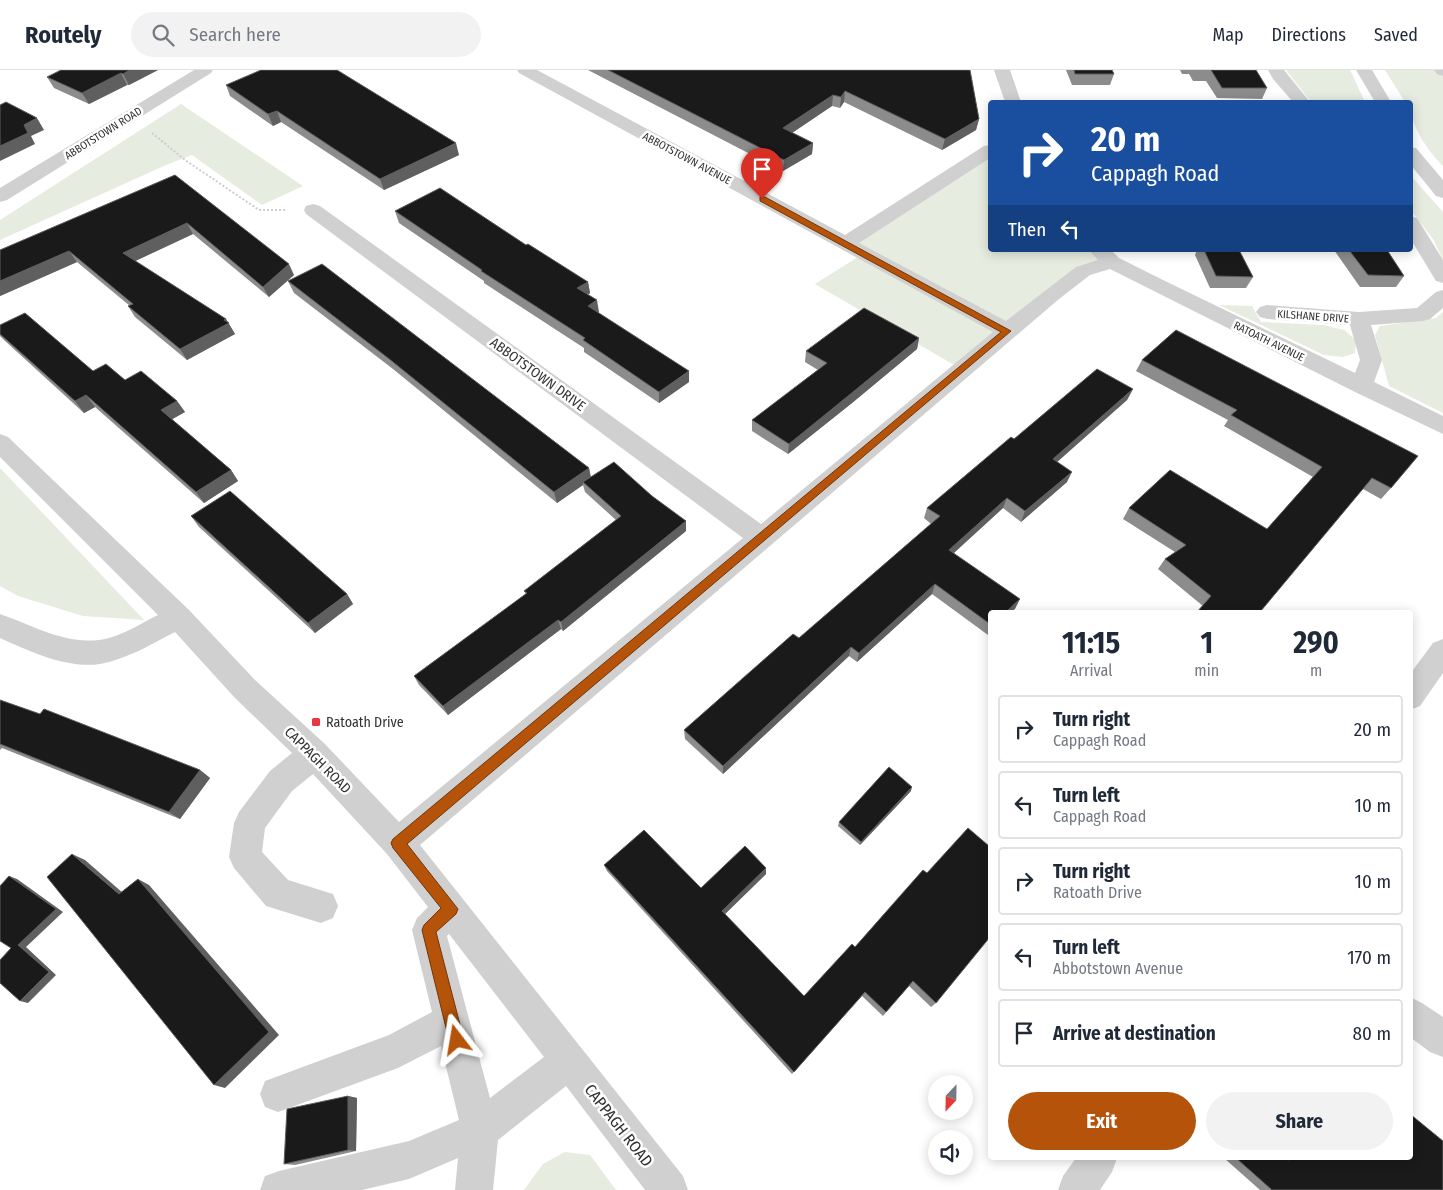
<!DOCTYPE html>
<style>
:root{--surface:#fff;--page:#f2f2f3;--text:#1f2937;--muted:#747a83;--line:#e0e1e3;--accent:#b45309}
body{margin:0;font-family:"Fira Sans Condensed",sans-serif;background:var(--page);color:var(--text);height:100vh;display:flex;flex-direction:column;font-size:19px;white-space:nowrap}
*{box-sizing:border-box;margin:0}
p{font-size:16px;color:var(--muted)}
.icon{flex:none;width:28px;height:28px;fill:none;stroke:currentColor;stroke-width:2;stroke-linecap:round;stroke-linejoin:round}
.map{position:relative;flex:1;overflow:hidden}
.side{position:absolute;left:988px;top:540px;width:425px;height:550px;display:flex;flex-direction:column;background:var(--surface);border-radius:5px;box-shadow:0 2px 12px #0003}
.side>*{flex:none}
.guide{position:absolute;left:988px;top:30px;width:425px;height:152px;border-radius:5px;box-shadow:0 2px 12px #0003;background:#1a4fa0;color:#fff;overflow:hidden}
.needle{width:32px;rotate:202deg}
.buttons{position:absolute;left:928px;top:1005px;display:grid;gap:10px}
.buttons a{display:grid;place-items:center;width:45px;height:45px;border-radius:50%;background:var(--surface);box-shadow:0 2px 12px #0003;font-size:25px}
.pin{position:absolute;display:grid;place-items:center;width:42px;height:42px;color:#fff;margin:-51px -21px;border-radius:50% 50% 50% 0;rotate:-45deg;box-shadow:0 0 5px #0007}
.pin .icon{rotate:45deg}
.me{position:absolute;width:55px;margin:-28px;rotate:346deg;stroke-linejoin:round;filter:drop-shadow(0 0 4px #0008)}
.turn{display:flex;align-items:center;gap:18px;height:105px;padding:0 20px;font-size:22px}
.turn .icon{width:65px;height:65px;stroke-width:2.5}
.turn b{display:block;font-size:35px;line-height:42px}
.then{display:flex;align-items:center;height:48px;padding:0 20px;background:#0003;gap:10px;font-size:19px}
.eta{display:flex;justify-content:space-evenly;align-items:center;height:85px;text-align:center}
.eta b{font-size:30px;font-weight:700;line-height:35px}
.primary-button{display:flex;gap:10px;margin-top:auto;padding:10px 20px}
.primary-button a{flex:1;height:58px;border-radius:30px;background:var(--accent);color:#fff;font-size:20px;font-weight:700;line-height:58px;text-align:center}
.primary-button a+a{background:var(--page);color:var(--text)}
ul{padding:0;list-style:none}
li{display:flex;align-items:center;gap:15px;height:68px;margin:0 10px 8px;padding:0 10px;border:2px solid var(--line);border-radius:5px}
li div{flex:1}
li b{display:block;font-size:19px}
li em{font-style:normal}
header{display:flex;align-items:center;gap:30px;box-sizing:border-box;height:70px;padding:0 25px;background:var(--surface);border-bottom:1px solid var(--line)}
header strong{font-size:24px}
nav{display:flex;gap:28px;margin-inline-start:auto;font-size:18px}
.search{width:350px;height:45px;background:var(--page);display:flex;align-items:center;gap:12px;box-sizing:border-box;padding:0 18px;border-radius:28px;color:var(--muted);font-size:19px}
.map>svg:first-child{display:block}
</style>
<header>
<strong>Routely</strong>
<div class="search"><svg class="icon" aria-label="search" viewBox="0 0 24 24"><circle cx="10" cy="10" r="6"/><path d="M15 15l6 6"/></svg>Search here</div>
<nav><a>Map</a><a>Directions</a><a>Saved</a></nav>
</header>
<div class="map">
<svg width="1443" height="1120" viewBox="0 0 1443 1120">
<rect width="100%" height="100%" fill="#fff"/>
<!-- green -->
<g fill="#e6ecdf">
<path d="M 1286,0 L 1350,0 L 1365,32 L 1311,32 Z"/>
<path d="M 1385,0 L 1443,0 L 1443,96 C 1427,80 1410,55 1410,32 L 1405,32 Z"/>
<path d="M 181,34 L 303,116 L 262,135 L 192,85 L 166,95 L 0,170 L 0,150 Z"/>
<path d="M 990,81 L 990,180 L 1098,180 L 1110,192 L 1082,201 L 1006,260 L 845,174 Z"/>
<path d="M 1410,105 L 1443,142 L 1443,190 L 1433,169 L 1410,139 Z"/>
<path d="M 861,185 L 1006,261 L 961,299 L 815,214 Z"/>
<path d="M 1219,235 L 1252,236 L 1261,252 L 1323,255 L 1344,260 L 1356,270 L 1355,283 L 1343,287 L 1324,285 Z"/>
<path d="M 1443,242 L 1443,343 L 1389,316 L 1375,265 L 1380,256 L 1436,248 Z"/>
<path d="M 0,398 L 144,550 L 83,546 L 18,526 L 0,516 Z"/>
<path d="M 565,1082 L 590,1085 L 616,1120 L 524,1120 L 543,1094 Z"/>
</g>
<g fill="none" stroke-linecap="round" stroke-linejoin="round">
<!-- path -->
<path stroke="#cdcdcd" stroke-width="2" stroke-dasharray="2 2" stroke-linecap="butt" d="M 152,63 L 185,90 L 259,140 L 286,140"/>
<!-- minor -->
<g fill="#d0d0d0" fill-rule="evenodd">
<path d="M 194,0 L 213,0 L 211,3 L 7,130 L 0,132 L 0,118 Z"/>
<path d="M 517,0 L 537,0 L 845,165 L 984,76 L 990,75 L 990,88 L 859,173 L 1006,251 L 1076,197 L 1098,190 L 1089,180 L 1111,180 L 1119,188 L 1163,210 L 1355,303 L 1360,290 L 1350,255 L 1267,249 L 1260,247 L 1256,242 L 1260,237 L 1267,235 L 1359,242 L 1417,238 L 1436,222 L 1443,220 L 1443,238 L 1430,249 L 1423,251 L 1371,255 L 1382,290 L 1374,312 L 1443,346 L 1443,364 L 1353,321 L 1110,199 L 1090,205 L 1059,229 L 420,775 L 683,1106 L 688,1120 L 645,1120 L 566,1016 L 498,1070 L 493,1120 L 455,1120 L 458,1088 L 409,1109 L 362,1120 L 260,1120 L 265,1106 L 279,1101 L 409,1071 L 459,1050 L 441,976 L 398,998 L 278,1042 L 265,1037 L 260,1024 L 265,1011 L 389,965 L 432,942 L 412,860 L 417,848 L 428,837 L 387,784 L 313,704 L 292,721 L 265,758 L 262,782 L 288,810 L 333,824 L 338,836 L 333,848 L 321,853 L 266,836 L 234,798 L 229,787 L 234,753 L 239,742 L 270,701 L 292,683 L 235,628 L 175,562 C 152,574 127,589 100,594 C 67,599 29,581 0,568 L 0,544 C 35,556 70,578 109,568 C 126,563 142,553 158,545 L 0,387 L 0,364 L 8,367 L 189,540 L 255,610 L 325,674 L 399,752 L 743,468 L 306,144 L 304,140 L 306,136 L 313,134 L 320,136 L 761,454 L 993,262 L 519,3 ZM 449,864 L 544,987 L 490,1028 L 447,866 Z"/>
<path d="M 994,0 L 1010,0 L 1021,32 L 1005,32 Z"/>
<path d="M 1268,0 L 1284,0 L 1310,32 L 1293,32 L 1273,9 Z"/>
<path d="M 1356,0 L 1372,0 L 1391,32 L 1375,32 Z"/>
<path d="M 1434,0 L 1443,0 L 1443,6 L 1437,4 Z"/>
<path d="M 1410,77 L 1416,78 L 1443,110 L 1443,128 L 1436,126 L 1410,94 Z"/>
<path d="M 1410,146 L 1417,148 L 1443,190 L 1443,213 L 1436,211 L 1410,168 Z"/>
<path d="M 1443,569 L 1443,603 L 1420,636 L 1410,640 L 1410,604 L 1433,573 Z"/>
<path d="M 1410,927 L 1422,933 L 1443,947 L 1443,987 L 1430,982 L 1410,967 Z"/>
<path d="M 1076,1088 L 1117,1088 L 1112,1102 L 1100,1120 L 1058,1120 L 1063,1106 Z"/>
</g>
</g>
<!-- wall -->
<g fill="#8c8c8c">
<path d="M 158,0 L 129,15 L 127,15 L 89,34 L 54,18 L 47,7 Z"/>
<path d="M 588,0 L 970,0 L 979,49 L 976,60 L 942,80 L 844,32 L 840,38 L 832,36 L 792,63 L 813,73 L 812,84 L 783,101 Z"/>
<path d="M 1066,0 L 1112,0 L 1114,4 L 1110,15 L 1072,15 Z"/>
<path d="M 1180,0 L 1256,0 L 1267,18 L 1262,29 L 1217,28 L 1206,11 L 1193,11 L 1189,4 L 1182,4 Z"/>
<path d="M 339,1 L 459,85 L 384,120 L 281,52 L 273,56 L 230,26 L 226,15 Z"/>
<path d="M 175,105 L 294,205 L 269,227 L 193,164 L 135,191 L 226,249 L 235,264 L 187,290 L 135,247 L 128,236 L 130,236 L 77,192 L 0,226 L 0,180 Z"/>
<path d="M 395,141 L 526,175 L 588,212 L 590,223 L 588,225 L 599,242 L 598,242 L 689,312 L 659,333 L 584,282 L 584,278 L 484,213 L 484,211 L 399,153 Z"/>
<path d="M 1197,180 L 1239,180 L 1253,207 L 1246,218 L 1210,218 L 1195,185 Z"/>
<path d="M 1334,180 L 1387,180 L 1404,206 L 1396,217 L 1360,217 Z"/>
<path d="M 288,211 L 589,398 L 591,407 L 686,461 L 563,561 L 561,559 L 448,645 L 419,615 L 414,606 L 526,524 L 524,521 L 616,450 L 585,422 L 583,415 L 557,433 L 393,299 L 294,223 Z"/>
<path d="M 0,255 L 93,301 L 177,331 L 185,342 L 172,349 L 231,400 L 238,411 L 204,433 L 95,337 L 84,343 L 4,270 L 0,266 Z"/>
<path d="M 1176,260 L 1391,418 L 1381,429 L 1363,419 L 1203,536 L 1158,499 L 1165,489 L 1175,482 L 1123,449 L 1129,438 L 1267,459 L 1313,407 L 1224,356 L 1228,350 L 1136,301 L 1142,290 Z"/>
<path d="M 919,268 L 917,279 L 852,333 L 788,384 L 752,361 L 752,350 L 818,300 L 805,292 L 806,281 Z"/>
<path d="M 1133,319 L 1127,330 L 1057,392 L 1067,412 L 1021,452 L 1003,438 L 954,483 L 1015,539 L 990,542 L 990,564 L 988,565 L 932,524 L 857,592 L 849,586 L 723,704 L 685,669 L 684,660 L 799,568 L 931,454 L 924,448 L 927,438 L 1014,369 Z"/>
<path d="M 191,446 L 347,524 L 353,534 L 315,563 L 199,457 Z"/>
<path d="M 0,630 L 200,700 L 210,708 L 180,749 L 2,678 L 0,680 Z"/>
<path d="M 911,721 L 860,775 L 838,756 L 839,752 Z"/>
<path d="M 604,795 L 701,818 L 766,798 L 766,804 L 725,844 L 804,926 L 855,877 L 923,800 L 936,933 L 931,937 L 909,916 L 883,946 L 862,926 L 792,1004 L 607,801 Z"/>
<path d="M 348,1026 L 357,1028 L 356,1081 L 295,1095 L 284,1094 Z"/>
<path d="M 1224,1088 L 1410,1088 L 1443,1120 L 1260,1120 Z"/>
</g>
<!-- shaded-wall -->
<g fill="#5f5f5f">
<path d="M 130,0 L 158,0 L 129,15 L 123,4 Z"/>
<path d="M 121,3 L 127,15 L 89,34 L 82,23 Z"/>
<path d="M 845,21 L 844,32 L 840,38 L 841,27 Z"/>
<path d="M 833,25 L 832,36 L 783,69 L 783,58 Z"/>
<path d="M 277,41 L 281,52 L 273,56 L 268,44 Z"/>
<path d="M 37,48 L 44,60 L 31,66 L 35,74 L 0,91 L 0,76 L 24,55 Z"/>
<path d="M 979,49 L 976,60 L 942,80 L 945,69 Z"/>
<path d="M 456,73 L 459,85 L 384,120 L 380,109 Z"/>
<path d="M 813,73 L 812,84 L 783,101 L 784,90 Z"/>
<path d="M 187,153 L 193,164 L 129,194 L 123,183 Z"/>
<path d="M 69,181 L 77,192 L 0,226 L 0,211 Z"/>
<path d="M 289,194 L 294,205 L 269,227 L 263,217 Z"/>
<path d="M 588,212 L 590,223 L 579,230 L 577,218 Z"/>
<path d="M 597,230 L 599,242 L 590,248 L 588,236 Z"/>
<path d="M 226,249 L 235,264 L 187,290 L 180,279 Z"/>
<path d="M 919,268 L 917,279 L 852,333 L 788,384 L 789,374 Z"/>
<path d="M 689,301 L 689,312 L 659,333 L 659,322 Z"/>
<path d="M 1133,319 L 1127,330 L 1048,400 L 1053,389 Z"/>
<path d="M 86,325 L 95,337 L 84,343 L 75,331 Z"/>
<path d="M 177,331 L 185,342 L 169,351 L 161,340 Z"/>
<path d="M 589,398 L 591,409 L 583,412 L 583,415 L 557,433 L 554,422 Z"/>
<path d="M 231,400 L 238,411 L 204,433 L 196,422 Z"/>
<path d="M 1072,402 L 1067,412 L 1021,452 L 1025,441 Z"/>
<path d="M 1007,428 L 1003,438 L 946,490 L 949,480 Z"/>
<path d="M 686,451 L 686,461 L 563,561 L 561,552 Z"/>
<path d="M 935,514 L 932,524 L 857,592 L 859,583 Z"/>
<path d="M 347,524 L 353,534 L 315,563 L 308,553 Z"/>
<path d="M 1020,529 L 1015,539 L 1011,542 L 1006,542 Z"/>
<path d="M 558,550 L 561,559 L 448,645 L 443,636 Z"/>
<path d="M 851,577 L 849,586 L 723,704 L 723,696 Z"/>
<path d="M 200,700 L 210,708 L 180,749 L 169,742 Z"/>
<path d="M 912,717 L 911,721 L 860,775 L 861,772 Z"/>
<path d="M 72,784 L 85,790 L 131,830 L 119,824 Z"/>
<path d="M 766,798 L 766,804 L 722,847 L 722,841 Z"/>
<path d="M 9,806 L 17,809 L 63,842 L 26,877 L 56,905 L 28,933 L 20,931 L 18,875 Z"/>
<path d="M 138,809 L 149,815 L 279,965 L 225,1018 L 214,1015 Z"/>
<path d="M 348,1026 L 357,1028 L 356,1081 L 348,1080 Z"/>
</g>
<!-- building -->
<g fill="#1a1a1a" stroke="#5f5f5f">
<path d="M 61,0 L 130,0 L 123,4 L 121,3 L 82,23 L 47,7 Z"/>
<path d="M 261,0 L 337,0 L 456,73 L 380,109 L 277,41 L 268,44 L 226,15 Z"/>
<path d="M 608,0 L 970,0 L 979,49 L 945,69 L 845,21 L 841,27 L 833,25 L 783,58 L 813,73 L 784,90 Z"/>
<path d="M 1074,0 L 1112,0 L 1114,4 L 1075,4 Z"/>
<path d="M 1211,0 L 1256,0 L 1267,18 L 1222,18 Z"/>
<path d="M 6,32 L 37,48 L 24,55 L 28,63 L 0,76 L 0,35 Z"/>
<path d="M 175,105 L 289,194 L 263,217 L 187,153 L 123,183 L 226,249 L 224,250 L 229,253 L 180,279 L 128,236 L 133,234 L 69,181 L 0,211 L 0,180 Z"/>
<path d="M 440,118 L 526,175 L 528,174 L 588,212 L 577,218 L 597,230 L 588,236 L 689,301 L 659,322 L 583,270 L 585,268 L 481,201 L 482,200 L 395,141 Z"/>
<path d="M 1204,180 L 1239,180 L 1253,207 L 1216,206 Z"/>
<path d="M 1349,180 L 1387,180 L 1404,206 L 1368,205 Z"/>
<path d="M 322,194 L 589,398 L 554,422 L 388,288 L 288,211 Z"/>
<path d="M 864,238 L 919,268 L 853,322 L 789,374 L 752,350 L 827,293 L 806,281 Z"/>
<path d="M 25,243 L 93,301 L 106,294 L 125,310 L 141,301 L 177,331 L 161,340 L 231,400 L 196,422 L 86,325 L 75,331 L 0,264 L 0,255 Z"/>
<path d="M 1176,260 L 1418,386 L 1391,418 L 1372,408 L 1260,542 L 1197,542 L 1211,526 L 1165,489 L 1186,475 L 1129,438 L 1170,400 L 1267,459 L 1322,397 L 1231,345 L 1237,340 L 1142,290 Z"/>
<path d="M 1097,299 L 1133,319 L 1053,389 L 1072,402 L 1025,441 L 1007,428 L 949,480 L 1020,529 L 1006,542 L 990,542 L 990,554 L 935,514 L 859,583 L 851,577 L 723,696 L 684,660 L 793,564 L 799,568 L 940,446 L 927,438 L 1011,367 L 1014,369 Z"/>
<path d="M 614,392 L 652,426 L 686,451 L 561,552 L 558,550 L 443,636 L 414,606 L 527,523 L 524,521 L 621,446 L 583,412 Z"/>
<path d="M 230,421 L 347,524 L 308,553 L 191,446 Z"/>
<path d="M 0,630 L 40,644 L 44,639 L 200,700 L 169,742 L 0,674 Z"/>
<path d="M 889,697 L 912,717 L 861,772 L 839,752 Z"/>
<path d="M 968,758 L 989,776 L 990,774 L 990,867 L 936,933 L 913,911 L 886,942 L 865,922 L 794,1002 L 604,795 L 644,760 L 701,818 L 745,776 L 766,798 L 722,841 L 804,926 L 852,874 L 855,877 L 923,800 L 927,803 Z"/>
<path d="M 72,784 L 119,824 L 138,809 L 269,962 L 214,1015 L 47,807 Z"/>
<path d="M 9,806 L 56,839 L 18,875 L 49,902 L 20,931 L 0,913 L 0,890 L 11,878 L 0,871 L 0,816 Z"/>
<path d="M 348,1026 L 348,1080 L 284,1094 L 287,1039 Z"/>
<path d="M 1410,1044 L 1443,1071 L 1443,1120 L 1272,1120 L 1236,1088 L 1285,1088 L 1289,1090 L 1291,1088 L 1410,1088 Z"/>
</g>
<!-- route -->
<path fill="#b45309" stroke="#753606" d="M 760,127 L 765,127 L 1011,261 L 407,774 L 458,839 L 456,844 L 436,862 L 464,970 L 462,975 L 457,977 L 451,975 L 449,970 L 422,860 L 424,855 L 441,838 L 393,778 L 391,773 L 393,769 L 1001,262 L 760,131 Z"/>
<!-- markers -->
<rect fill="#e63946" stroke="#fff" stroke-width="2" x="311" y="647" width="10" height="10" rx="2.5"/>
<g text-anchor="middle" stroke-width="5" stroke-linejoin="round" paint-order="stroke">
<!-- far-street labels -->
<g font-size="11" fill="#333" stroke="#fff">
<text transform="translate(103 63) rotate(-32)" y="4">ABBOTSTOWN ROAD</text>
<text transform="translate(687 88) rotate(28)" y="4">ABBOTSTOWN AVENUE</text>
<text transform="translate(1313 246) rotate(4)" y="4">KILSHANE DRIVE</text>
<text transform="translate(1269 271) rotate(26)" y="4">RATOATH AVENUE</text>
</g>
<!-- street labels -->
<g font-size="14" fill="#333" stroke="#fff">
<text transform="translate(538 304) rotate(36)" y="5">ABBOTSTOWN DRIVE</text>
<text transform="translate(318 690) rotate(45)" y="5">CAPPAGH ROAD</text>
</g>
<!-- poi labels -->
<g font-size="14" fill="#333" stroke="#fff" text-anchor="start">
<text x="326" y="657">Ratoath Drive</text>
</g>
<!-- near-street labels -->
<g font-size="16" fill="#333" stroke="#fff">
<text transform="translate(619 1055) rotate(52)" y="6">CAPPAGH ROAD</text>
</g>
</g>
</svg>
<div class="buttons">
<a><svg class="needle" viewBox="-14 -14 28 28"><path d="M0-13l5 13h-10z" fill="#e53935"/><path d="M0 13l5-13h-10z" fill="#747a83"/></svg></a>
<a><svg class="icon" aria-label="sound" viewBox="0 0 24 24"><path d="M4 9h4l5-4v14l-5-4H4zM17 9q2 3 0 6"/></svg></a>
</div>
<div class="pin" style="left:762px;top:129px;background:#d93025"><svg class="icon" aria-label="arrive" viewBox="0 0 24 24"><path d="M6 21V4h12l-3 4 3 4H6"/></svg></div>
<svg class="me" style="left:457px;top:970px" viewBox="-20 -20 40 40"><path d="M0-17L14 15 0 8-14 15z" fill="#b45309" stroke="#fff" stroke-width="4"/></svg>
<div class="guide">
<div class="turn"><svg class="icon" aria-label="right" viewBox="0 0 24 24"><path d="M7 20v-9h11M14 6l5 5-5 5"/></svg><div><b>20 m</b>Cappagh Road</div></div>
<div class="then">Then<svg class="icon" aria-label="left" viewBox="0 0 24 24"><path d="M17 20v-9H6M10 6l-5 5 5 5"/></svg></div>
</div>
<section class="side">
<div class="eta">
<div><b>11:15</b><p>Arrival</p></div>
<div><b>1</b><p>min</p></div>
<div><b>290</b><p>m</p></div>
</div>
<ul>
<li><svg class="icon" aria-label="right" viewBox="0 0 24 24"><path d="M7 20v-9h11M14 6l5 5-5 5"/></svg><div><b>Turn right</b><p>Cappagh Road</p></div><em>20 m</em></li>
<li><svg class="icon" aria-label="left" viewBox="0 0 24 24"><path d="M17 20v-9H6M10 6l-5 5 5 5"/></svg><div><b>Turn left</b><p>Cappagh Road</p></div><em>10 m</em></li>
<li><svg class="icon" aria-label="right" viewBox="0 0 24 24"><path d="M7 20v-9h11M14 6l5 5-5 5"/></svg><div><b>Turn right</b><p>Ratoath Drive</p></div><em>10 m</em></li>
<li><svg class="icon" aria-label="left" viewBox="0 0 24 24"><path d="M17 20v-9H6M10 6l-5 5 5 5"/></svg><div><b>Turn left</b><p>Abbotstown Avenue</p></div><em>170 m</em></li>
<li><svg class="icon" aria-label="arrive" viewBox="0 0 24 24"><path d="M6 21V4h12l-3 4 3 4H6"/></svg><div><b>Arrive at destination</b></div><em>80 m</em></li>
</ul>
<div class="primary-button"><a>Exit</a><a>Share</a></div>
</section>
</div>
